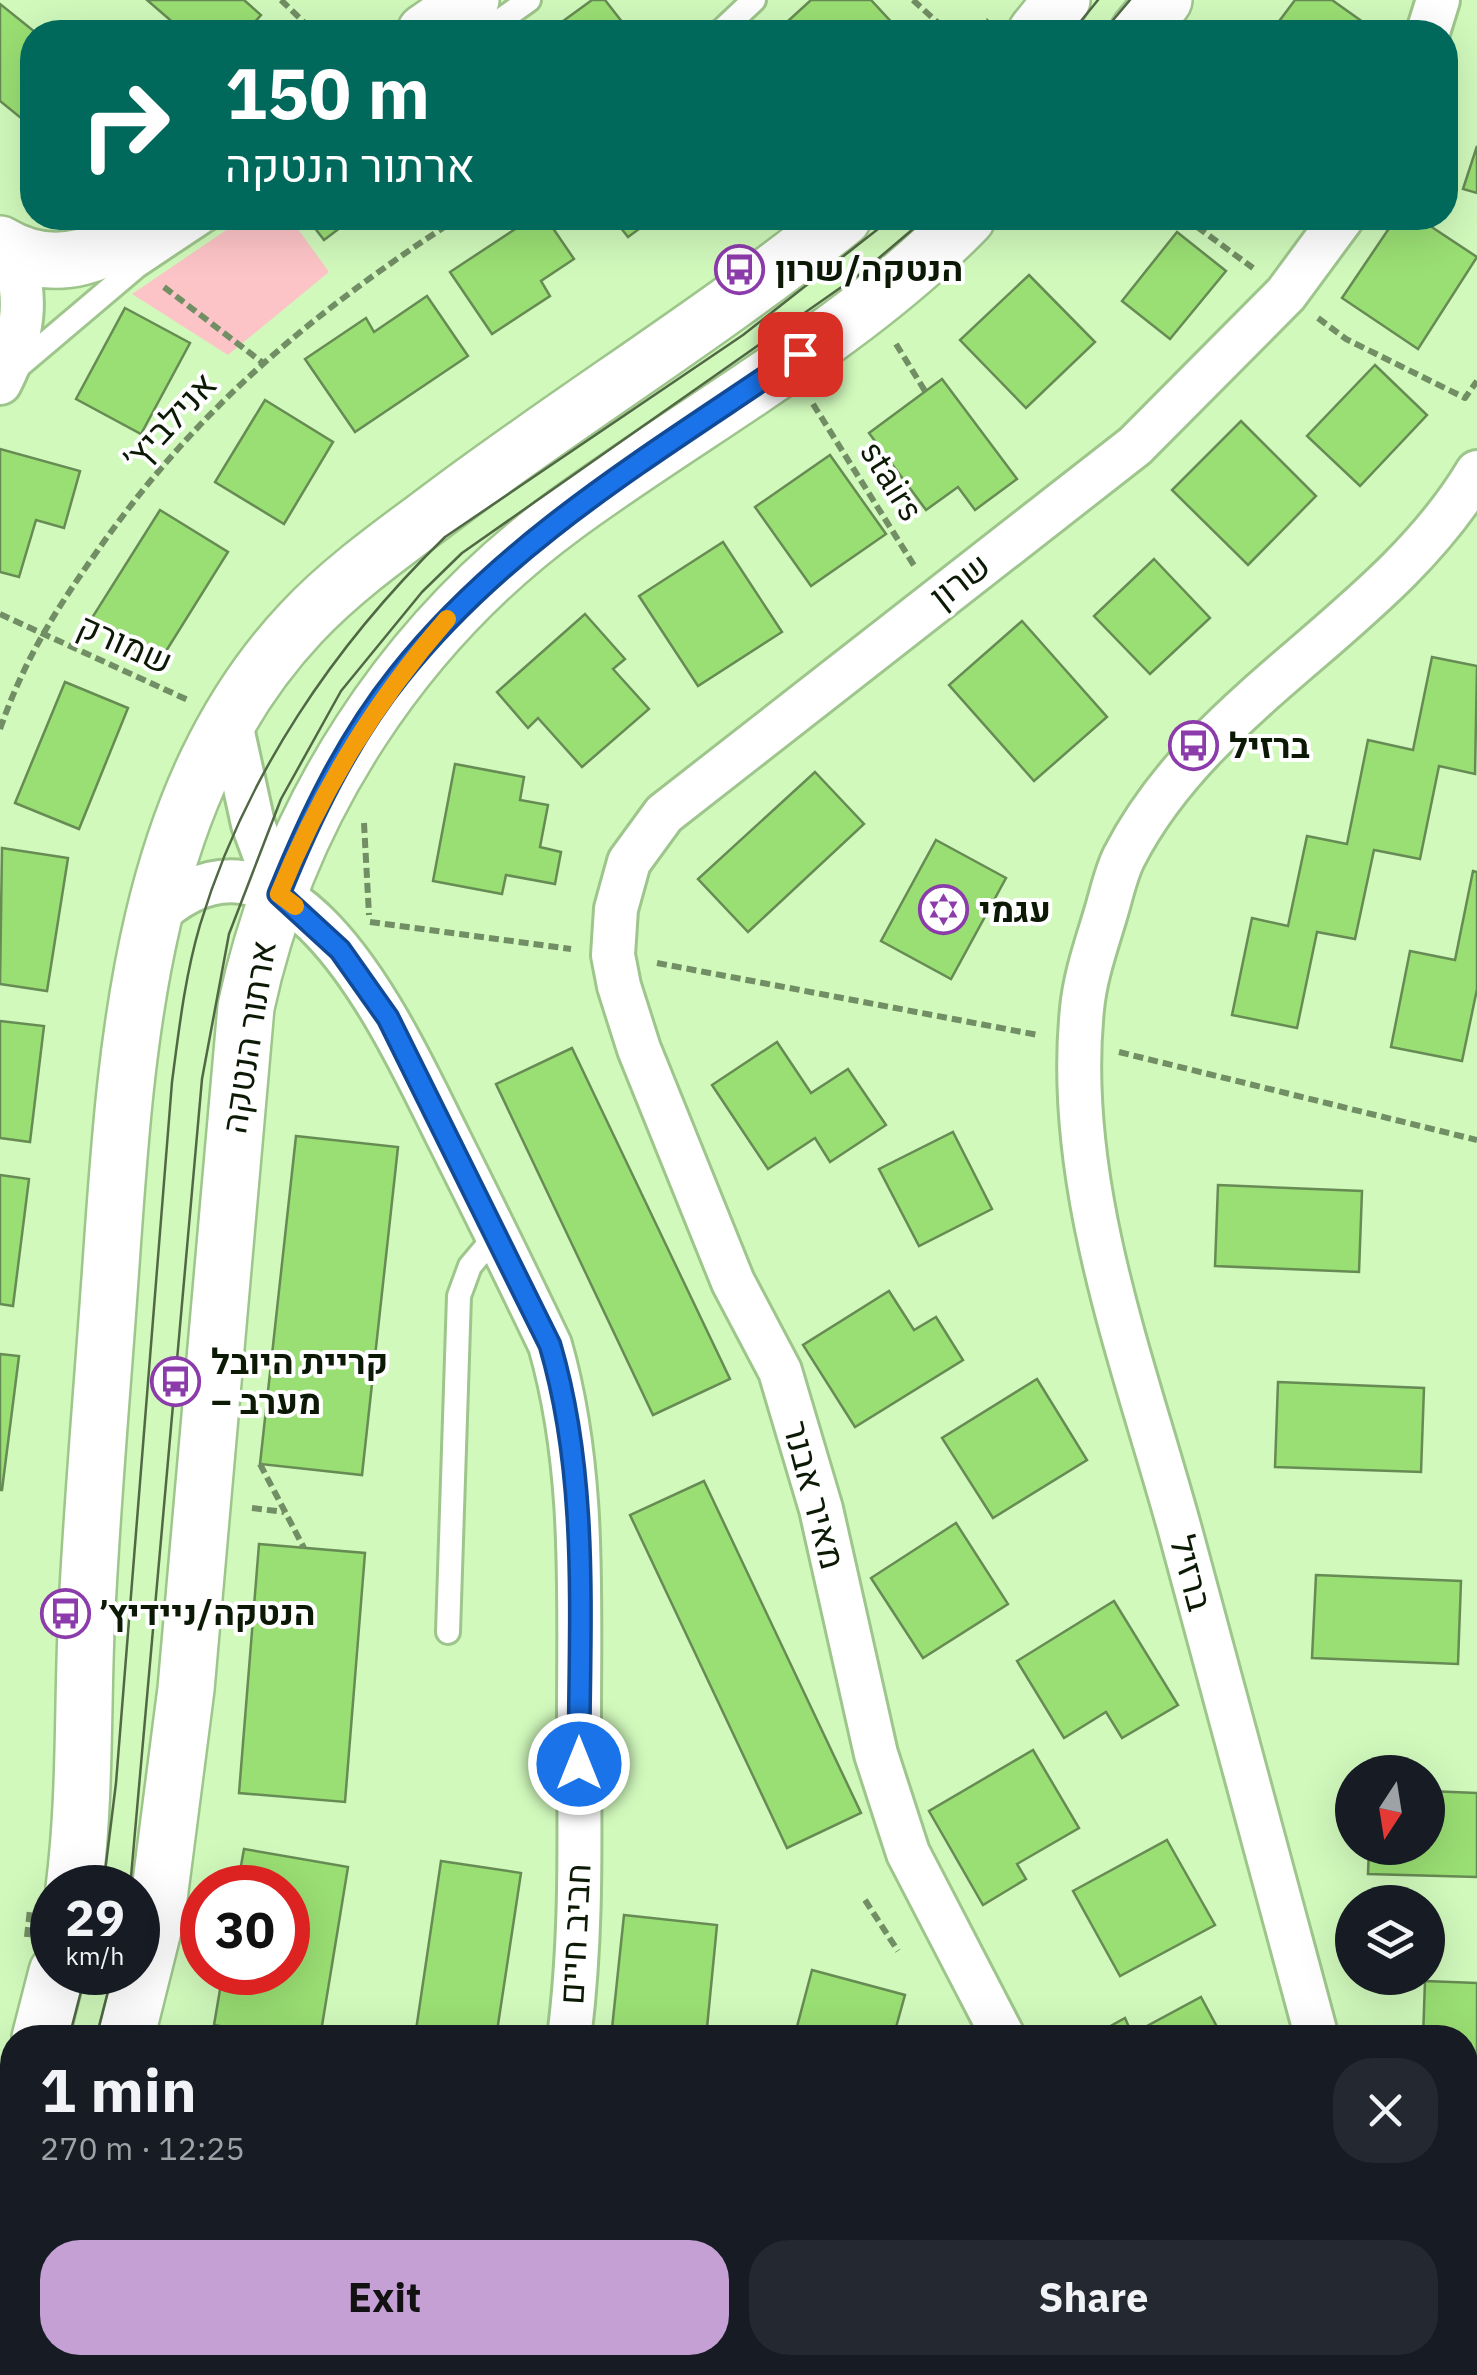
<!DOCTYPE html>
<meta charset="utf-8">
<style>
:root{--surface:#171b24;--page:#242831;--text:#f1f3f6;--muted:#9ea1a6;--accent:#c4a0d4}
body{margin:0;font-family:"IBM Plex Sans",Heebo,sans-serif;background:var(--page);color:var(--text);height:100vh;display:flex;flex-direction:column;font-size:38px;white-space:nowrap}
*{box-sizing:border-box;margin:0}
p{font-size:32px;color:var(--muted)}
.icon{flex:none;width:55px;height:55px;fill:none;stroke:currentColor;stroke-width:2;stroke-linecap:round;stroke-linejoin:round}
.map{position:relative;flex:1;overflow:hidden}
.details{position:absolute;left:0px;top:2025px;width:1478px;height:350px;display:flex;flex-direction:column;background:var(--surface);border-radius:40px 40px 0 0;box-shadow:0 10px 40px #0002}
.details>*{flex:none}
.guide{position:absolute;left:20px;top:20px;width:1438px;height:210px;border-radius:40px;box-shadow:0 10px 40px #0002;background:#00695c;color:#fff;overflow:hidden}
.needle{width:65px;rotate:192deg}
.controls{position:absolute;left:1335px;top:1755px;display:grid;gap:20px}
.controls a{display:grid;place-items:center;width:110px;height:110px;border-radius:50%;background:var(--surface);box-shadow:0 10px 40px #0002;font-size:50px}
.speed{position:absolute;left:30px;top:1865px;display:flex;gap:20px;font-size:50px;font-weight:700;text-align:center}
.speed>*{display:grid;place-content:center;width:130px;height:130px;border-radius:50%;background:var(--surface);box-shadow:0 10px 40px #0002;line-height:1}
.speed small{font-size:25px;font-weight:400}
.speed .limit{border:15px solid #d22;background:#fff;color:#111}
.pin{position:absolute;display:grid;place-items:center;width:85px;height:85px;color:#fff;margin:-42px;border-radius:20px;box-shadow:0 5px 15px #0006}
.me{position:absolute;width:110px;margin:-55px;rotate:0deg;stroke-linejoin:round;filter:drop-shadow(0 0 8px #0008)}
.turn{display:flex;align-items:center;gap:35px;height:210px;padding:0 40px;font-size:45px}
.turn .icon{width:130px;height:130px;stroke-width:2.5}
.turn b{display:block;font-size:70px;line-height:85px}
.round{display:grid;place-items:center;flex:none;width:105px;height:105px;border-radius:40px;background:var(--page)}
.summary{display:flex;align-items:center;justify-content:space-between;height:170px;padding:0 40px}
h1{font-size:60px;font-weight:800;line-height:75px}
.cta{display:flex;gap:20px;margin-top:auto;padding:20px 40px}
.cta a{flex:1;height:115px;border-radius:40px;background:var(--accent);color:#111;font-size:40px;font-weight:800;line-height:115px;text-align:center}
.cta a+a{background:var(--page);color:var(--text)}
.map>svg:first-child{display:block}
</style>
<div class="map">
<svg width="1477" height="2375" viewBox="0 0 1477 2375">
<rect width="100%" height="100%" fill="#d1f9bc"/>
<!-- green -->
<path fill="#fdc4c7" d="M 244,218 L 290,218 L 329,272 L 228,355 L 132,294 Z"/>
<!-- building -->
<g fill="#9adf73" stroke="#678b54" stroke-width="2.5">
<path d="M 147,0 L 244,0 L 261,15 L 246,32 L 184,32 Z"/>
<path d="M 592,0 L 605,0 L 630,32 L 548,32 Z"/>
<path d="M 811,0 L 871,0 L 895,26 L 888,32 L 776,32 Z"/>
<path d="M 1295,0 L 1332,0 L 1377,32 L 1297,32 L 1280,20 Z"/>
<path d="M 0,4 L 35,32 L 32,127 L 0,101 Z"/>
<path d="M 1477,146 L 1477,193 L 1463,189 Z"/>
<path d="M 307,218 L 353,218 L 324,240 Z"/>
<path d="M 532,218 L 546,218 L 574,259 L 541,281 L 550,296 L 492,334 L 450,272 Z"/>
<path d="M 613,218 L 654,218 L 628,237 Z"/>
<path d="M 1396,218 L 1418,218 L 1477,257 L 1418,349 L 1342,298 Z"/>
<path d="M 1177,232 L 1226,271 L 1170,339 L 1122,301 Z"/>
<path d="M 1029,275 L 1095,342 L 1026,408 L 960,340 Z"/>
<path d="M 427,296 L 468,356 L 355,432 L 305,359 L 366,318 L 374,332 Z"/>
<path d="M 125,308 L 190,343 L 141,434 L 76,399 Z"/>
<path d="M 1375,365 L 1427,415 L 1360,486 L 1307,436 Z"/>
<path d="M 942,379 L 1017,479 L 975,510 L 958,487 L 926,510 L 869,433 Z"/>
<path d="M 265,400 L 333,442 L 284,524 L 215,482 Z"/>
<path d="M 1241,421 L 1316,496 L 1248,565 L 1172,490 Z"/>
<path d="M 0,449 L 80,471 L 64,528 L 36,520 L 19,577 L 0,572 Z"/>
<path d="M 830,455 L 886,534 L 811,586 L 755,507 Z"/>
<path d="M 160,510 L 228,552 L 158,664 L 90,621 Z"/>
<path d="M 723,542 L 782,632 L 698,686 L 639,596 Z"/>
<path d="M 1154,559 L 1210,618 L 1150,674 L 1094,616 Z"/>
<path d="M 585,614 L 625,659 L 613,669 L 649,709 L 582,767 L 538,718 L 528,728 L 497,692 Z"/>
<path d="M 1022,621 L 1107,717 L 1034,781 L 949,685 Z"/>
<path d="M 1432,657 L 1477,666 L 1475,774 L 1439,766 L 1420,859 L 1374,850 L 1355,939 L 1317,932 L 1297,1028 L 1232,1015 L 1252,918 L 1288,926 L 1307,836 L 1347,844 L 1368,740 L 1413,750 Z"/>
<path d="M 65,682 L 128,708 L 79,829 L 15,803 Z"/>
<path d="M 455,764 L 524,777 L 520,800 L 548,805 L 540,847 L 561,852 L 555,884 L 506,875 L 502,894 L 433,881 Z"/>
<path d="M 815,772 L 864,824 L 748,932 L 698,879 Z"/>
<path d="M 936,840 L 1006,878 L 951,979 L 881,941 Z"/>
<path d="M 2,848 L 68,858 L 47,991 L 0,984 Z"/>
<path d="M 1473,871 L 1477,872 L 1477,989 L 1462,1061 L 1391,1047 L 1410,951 L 1455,960 Z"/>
<path d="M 0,1021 L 44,1026 L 30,1142 L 0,1138 Z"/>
<path d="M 777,1042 L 811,1093 L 848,1069 L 886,1125 L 830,1162 L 815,1138 L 768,1169 L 712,1085 Z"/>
<path d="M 572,1048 L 730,1379 L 653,1415 L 496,1084 Z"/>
<path d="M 953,1132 L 992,1209 L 919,1246 L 879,1169 Z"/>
<path d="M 296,1136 L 398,1147 L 362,1475 L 260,1464 Z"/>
<path d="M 0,1175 L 29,1179 L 13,1306 L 0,1304 Z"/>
<path d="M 1218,1185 L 1362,1191 L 1359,1272 L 1215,1266 Z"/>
<path d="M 889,1291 L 914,1330 L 936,1317 L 963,1360 L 855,1427 L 803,1345 Z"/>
<path d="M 0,1354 L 19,1356 L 2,1490 L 0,1490 Z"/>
<path d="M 1037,1379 L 1087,1460 L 993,1518 L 942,1438 Z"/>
<path d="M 1278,1382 L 1424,1388 L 1421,1472 L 1275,1467 Z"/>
<path d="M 704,1481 L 861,1813 L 787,1848 L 630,1515 Z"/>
<path d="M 956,1523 L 1008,1604 L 923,1658 L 871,1578 Z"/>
<path d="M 259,1544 L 365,1553 L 345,1802 L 239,1793 Z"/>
<path d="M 1316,1575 L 1461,1581 L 1458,1664 L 1312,1658 Z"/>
<path d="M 1114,1601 L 1178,1705 L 1122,1738 L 1106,1712 L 1064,1738 L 1017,1661 Z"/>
<path d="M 1033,1750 L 1079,1828 L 1017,1864 L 1026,1879 L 983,1905 L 929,1811 Z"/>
<path d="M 1428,1791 L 1477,1793 L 1477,1877 L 1368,1874 L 1369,1848 L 1428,1848 Z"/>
<path d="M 1167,1840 L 1215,1925 L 1120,1976 L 1073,1891 Z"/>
<path d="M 244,1849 L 348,1867 L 320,2038 L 289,2038 L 214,2025 L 223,1972 L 288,1972 L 288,1888 L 237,1888 Z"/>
<path d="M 441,1861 L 521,1873 L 496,2038 L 415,2037 Z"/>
<path d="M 624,1915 L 717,1925 L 706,2038 L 611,2038 Z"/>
<path d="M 812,1970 L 905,1995 L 893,2038 L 794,2038 Z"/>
<path d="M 1425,1981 L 1477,1983 L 1477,2068 L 1465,2067 L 1465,2038 L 1423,2038 Z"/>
<path d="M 1201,1997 L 1223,2038 L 1089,2038 L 1125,2018 L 1132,2034 Z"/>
<path d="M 61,2362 L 160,2362 L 162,2364 L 154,2375 L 52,2375 Z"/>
<path d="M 269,2362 L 365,2362 L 360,2375 L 276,2375 L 265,2370 Z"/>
<path d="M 706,2362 L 852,2362 L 845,2375 L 727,2375 Z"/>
<path d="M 1024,2362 L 1135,2362 L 1127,2375 L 1043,2375 Z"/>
<path d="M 1210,2362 L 1322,2362 L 1320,2375 L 1205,2375 Z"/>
</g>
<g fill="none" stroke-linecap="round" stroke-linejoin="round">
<defs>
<g id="lane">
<path d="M 484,32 L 529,0"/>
<path d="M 720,32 L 754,0"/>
<path d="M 13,371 L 137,266 L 209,218"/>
<path d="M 448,1632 L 459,1296 L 470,1266 L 497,1234"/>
<path d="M 566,2375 L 573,2362"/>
</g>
<g id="street">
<path d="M 1428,32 L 1438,0"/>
<path d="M 0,383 C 22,340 31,296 10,250"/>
<path d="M 230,719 L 253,824 L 279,894"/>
<path d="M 152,919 C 290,785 401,1044 449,1139 C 483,1207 517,1276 550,1345 C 585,1467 579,1591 579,1717 C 579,1824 583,1931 569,2038"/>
<path d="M 1004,2038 L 908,1853 L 876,1754 L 821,1509 L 780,1371 L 733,1282 L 639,1049 L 619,986 L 613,955 L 616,909 L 629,862 L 664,814 L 1135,446 L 1286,294 L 1342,218"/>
<path d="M 1317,2038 C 1270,1869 1227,1699 1180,1530 C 1134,1363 1064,1185 1082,1009 C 1085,977 1096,946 1105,916 C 1111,897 1115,875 1124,857 C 1205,698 1386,624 1477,472"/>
<path d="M 1406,2362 L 1408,2375"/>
<path d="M 438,2375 L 445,2362"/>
<path d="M 1172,2375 L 1178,2362"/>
</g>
<g id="secondary">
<path d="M 425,32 L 471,0"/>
<path d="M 1036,32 L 1062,0"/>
<path d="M 1138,32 L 1164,0"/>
<path d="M 0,244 C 58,279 108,252 158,218"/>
<path d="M 74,1888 C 86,1795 82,1701 87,1609 C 93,1489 104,1370 112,1250 C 127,1035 144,790 301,623 C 346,575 402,537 455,497 C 583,402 719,318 843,218"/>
<path d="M 40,2038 L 57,1972"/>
<path d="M 126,2038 L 157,1914 L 186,1689 L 246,1007 C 288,810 403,634 565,515 C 699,417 851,337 967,218"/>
<path d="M 0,2126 L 12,2101"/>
<path d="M 0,2278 L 12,2261"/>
</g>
</defs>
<!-- lane casing -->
<use href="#lane" stroke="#9ec58b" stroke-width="28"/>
<!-- street casing -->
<use href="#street" stroke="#9ec58b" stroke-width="48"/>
<!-- secondary casing -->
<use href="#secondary" stroke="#9ec58b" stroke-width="60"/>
<!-- path -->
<g stroke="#728e64" stroke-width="6" stroke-dasharray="10 5" stroke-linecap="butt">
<path d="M 281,0 L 314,32"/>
<path d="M 913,0 L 948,32"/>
<path d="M 978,32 L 989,20"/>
<path d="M 1185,218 L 1253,268"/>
<path d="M 164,287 L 263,363"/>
<path d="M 1318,318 L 1346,339 L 1465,398 L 1477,381"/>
<path d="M 896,344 L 925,391"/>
<path d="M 813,404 L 915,567"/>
<path d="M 0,614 L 190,701"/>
<path d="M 0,729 C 25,658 55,611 98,550 C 198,407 313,312 458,218"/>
<path d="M 364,823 L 369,915"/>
<path d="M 370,922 L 571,949"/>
<path d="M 657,963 L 1038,1035"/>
<path d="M 1119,1052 L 1477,1140"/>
<path d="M 260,1464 L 304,1548"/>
<path d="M 252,1508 L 284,1512"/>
<path d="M 865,1900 L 898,1951"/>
<path d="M 27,1937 L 30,1909"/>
<path d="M 175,2028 L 187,2032 L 185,2038"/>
<path d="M 962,2362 L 978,2375"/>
</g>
<!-- lane -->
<use href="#lane" stroke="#fff" stroke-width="22"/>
<!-- street -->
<use href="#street" stroke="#fff" stroke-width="42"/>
<!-- secondary -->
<use href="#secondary" stroke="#fff" stroke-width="55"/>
<!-- tram -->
<g stroke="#516845" stroke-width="2.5">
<path d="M 1072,32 L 1098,0"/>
<path d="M 1103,32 L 1130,0"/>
<path d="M 103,1888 L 116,1783 L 172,1082 C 179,1029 185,976 200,925 C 245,776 334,645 445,537 L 743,335 L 892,218"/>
<path d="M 130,1888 L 202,1079 L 229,934 L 281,799 L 341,691 L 422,592 L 462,553 L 860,274 L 926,218"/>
<path d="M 69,2038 L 86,1972"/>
<path d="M 96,2038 L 113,1972"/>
<path d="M 0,2181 L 12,2162"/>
<path d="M 0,2224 L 12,2206"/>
</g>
</g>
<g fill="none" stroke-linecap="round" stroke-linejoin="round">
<defs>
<path id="route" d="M 579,1764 C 579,1624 590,1481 550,1345 L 388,1018 L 340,950 L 279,894 C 310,817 347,740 399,675 C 507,539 659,451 800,354"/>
</defs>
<!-- route casing -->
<use href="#route" stroke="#114b97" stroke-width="25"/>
<!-- route -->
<use href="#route" stroke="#1a73e8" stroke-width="18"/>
<!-- slow -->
<path stroke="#f59e0b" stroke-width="18" d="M 295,906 L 279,894 C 321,791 374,703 447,619"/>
</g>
<!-- icons -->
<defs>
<symbol id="bus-ring" viewBox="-11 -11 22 22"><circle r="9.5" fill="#fff" stroke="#8c3bab" stroke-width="1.5"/><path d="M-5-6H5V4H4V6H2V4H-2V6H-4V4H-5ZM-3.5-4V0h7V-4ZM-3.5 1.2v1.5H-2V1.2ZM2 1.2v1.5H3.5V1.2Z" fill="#8c3bab"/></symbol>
<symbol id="synagogue-ring" viewBox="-11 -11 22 22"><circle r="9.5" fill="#fff" stroke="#8c3bab" stroke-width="1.5"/><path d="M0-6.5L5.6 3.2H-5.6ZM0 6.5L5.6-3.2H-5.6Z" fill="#8c3bab"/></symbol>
</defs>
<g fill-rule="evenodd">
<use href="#bus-ring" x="712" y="242" width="55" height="55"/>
<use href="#bus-ring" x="1166" y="718" width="55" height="55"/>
<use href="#synagogue-ring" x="916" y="882" width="55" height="55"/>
<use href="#bus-ring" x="148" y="1354" width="55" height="55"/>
<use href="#bus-ring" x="38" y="1586" width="55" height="55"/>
</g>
<g text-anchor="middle" stroke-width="8" stroke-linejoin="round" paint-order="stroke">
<!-- poi labels -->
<g font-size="35" font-weight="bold" fill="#0c1a05" stroke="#fff" text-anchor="start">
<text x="775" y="281">הנטקה/שרון</text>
<text x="1229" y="758">ברזיל</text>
<text x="979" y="922">עגמי</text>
<text x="211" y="1374">קריית היובל<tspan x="211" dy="40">– מערב</tspan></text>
<text x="100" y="1625">הנטקה/ניידיץ׳</text>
</g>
<!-- street labels -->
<g font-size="35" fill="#0c1a05" stroke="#fff">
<text transform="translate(170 421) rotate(-47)" y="12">אנילביץ׳</text>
<text transform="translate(892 481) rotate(58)" y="12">stairs</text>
<text transform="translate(960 581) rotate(-38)" y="12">שרון</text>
<text transform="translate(125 644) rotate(24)" y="12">שמורק</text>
<text transform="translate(249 1037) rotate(-81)" y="12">ארתור הנטקה</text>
<text transform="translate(814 1495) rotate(75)" y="12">מאיר אבנר</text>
<text transform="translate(1191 1573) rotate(75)" y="12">ברזיל</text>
<text transform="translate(575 1934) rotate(-87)" y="12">חביב חיים</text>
</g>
</g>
</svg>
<div class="controls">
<a><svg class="needle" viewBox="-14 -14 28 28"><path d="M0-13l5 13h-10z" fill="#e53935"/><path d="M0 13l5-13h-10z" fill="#9ea1a6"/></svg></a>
<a><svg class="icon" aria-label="layers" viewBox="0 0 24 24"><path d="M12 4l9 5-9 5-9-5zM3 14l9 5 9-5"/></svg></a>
</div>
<div class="speed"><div>29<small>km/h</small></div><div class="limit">30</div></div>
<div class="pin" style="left:800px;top:354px;background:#d93025"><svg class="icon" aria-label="arrive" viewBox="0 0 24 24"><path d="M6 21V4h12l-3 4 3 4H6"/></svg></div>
<svg class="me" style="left:579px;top:1764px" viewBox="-20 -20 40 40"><circle r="17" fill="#1a73e8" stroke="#fff" stroke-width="3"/><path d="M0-11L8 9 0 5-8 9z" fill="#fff"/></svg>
<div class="guide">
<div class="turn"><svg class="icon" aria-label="right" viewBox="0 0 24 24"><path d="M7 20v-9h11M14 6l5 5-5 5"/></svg><div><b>150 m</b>ארתור הנטקה</div></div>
</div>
<section class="details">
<div class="summary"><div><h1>1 min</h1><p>270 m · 12:25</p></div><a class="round"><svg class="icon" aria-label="close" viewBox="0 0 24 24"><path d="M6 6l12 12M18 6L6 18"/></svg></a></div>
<div class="cta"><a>Exit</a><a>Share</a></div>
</section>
</div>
